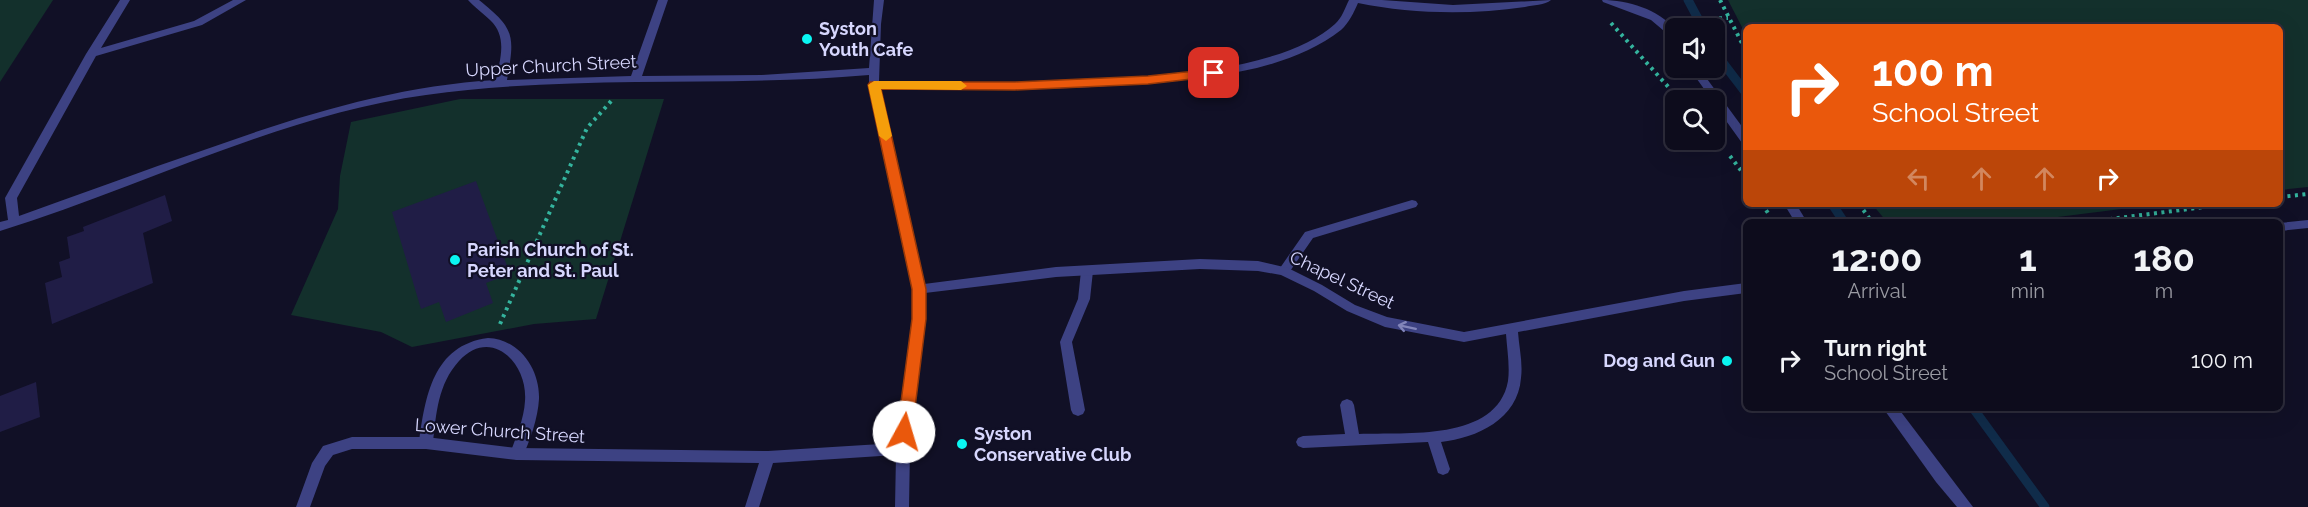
<!DOCTYPE html>
<style>
:root{--surface:#0d0c1c;--page:#1b1a29;--text:#f1f3f6;--muted:#9a9ba3;--line:#2d2c3b}
body{margin:0;font-family:Raleway,sans-serif;background:var(--page);color:var(--text);height:100vh;display:flex;flex-direction:column;font-size:22px;white-space:nowrap}
*{box-sizing:border-box;margin:0}
p{font-size:20px;color:var(--muted)}
.icon{flex:none;width:33px;height:33px;fill:none;stroke:currentColor;stroke-width:2;stroke-linecap:round;stroke-linejoin:round}
.map{position:relative;flex:1;overflow:hidden}
.drawer{position:absolute;left:1743px;top:219px;width:540px;height:192px;display:flex;flex-direction:column;background:var(--surface);border-radius:9px;box-shadow:0 6px 24px #0002,0 0 0 2px var(--line)}
.drawer>*{flex:none}
.banner{position:absolute;left:1743px;top:24px;width:540px;height:183px;border-radius:9px;box-shadow:0 6px 24px #0002,0 0 0 2px var(--line);background:#ea580c;color:#fff;overflow:hidden}
.buttons{position:absolute;left:1665px;top:18px;display:grid;gap:12px}
.buttons a{display:grid;place-items:center;width:60px;height:60px;border-radius:9px;background:var(--surface);box-shadow:0 6px 24px #0002,0 0 0 2px var(--line);font-size:30px}
.pin{position:absolute;display:grid;place-items:center;width:51px;height:51px;color:#fff;margin:-26px;border-radius:12px;box-shadow:0 3px 9px #0006}
.me{position:absolute;width:66px;margin:-33px;rotate:6deg;stroke-linejoin:round;filter:drop-shadow(0 0 4px #0008)}
.turn{display:flex;align-items:center;gap:21px;height:126px;padding:0 30px;font-size:27px}
.turn .icon{width:78px;height:78px;stroke-width:2.5}
.turn b{display:block;font-size:42px;line-height:51px}
.lanes{display:flex;align-items:center;height:57px;padding:0 30px;background:#0003;justify-content:center;gap:30px;direction:ltr}
.lanes .off{opacity:.35}
.eta{display:flex;justify-content:space-evenly;align-items:center;height:102px;text-align:center}
.eta b{font-size:36px;font-weight:700;line-height:42px}
ul{padding:0;list-style:none}
li{display:flex;align-items:center;gap:18px;height:78px;padding:0 30px}
li div{flex:1}
li b{display:block;font-size:22px}
li em{font-style:normal}
.map>svg:first-child{display:block}
</style>
<div class="map">
<svg width="2308" height="507" viewBox="0 0 2308 507">
<rect width="100%" height="100%" fill="#111026"/>
<!-- green -->
<g fill="#13302c">
<path d="M 0,0 L 53,0 L 0,82 Z"/>
<path d="M 1728,0 L 2308,0 L 2308,187 L 2280,190 L 2280,27 L 1746,27 L 1746,35 Z"/>
<path d="M 460,99 L 664,99 L 596,319 L 534,324 L 412,347 L 381,332 L 291,315 L 338,209 L 340,176 L 351,122 Z"/>
<path d="M 1872,204 L 2161,204 L 2017,222 L 1887,222 Z"/>
</g>
<g fill="none" stroke-linecap="round" stroke-linejoin="round">
<!-- stream -->
<g stroke="#102c4a" stroke-width="9">
<path d="M 1688,0 L 1703,28"/>
<path d="M 1714,51 L 1746,93"/>
<path d="M 1832,204 L 1844,222"/>
<path d="M 1973,408 L 2045,507"/>
</g>
</g>
<!-- building -->
<g fill="#201d46">
<path d="M 476,181 L 510,274 L 486,283 L 493,303 L 446,322 L 439,302 L 421,309 L 392,212 Z"/>
<path d="M 165,195 L 172,221 L 143,233 L 153,283 L 52,324 L 45,283 L 62,277 L 59,262 L 70,258 L 67,237 L 84,231 L 83,227 Z"/>
<path d="M 36,382 L 40,417 L 0,432 L 0,396 Z"/>
</g>
<g fill="none" stroke-linecap="round" stroke-linejoin="round">
<!-- path -->
<g stroke="#34b49e" stroke-width="4" stroke-dasharray="3 4.5" stroke-linecap="butt">
<path d="M 1720,0 L 1746,51"/>
<path d="M 1689,19 L 1728,18"/>
<path d="M 1611,23 L 1680,100"/>
<path d="M 1730,156 L 1746,177"/>
<path d="M 2280,197 L 2308,194"/>
<path d="M 1762,204 L 1770,216"/>
<path d="M 1859,204 L 1872,222"/>
<path d="M 2087,222 L 2228,204"/>
<path d="M 500,324 L 587,128 L 613,99"/>
</g>
<!-- lane -->
<g fill="#3d4283" fill-rule="evenodd">
<path d="M 1412,200 L 1416,201 L 1418,204 L 1416,207 L 1313,238 L 1288,274 L 1280,274 L 1278,271 L 1280,268 L 1305,232 Z"/>
<path d="M 1087,266 L 1091,268 L 1093,271 L 1090,299 L 1072,342 L 1085,410 L 1083,414 L 1078,416 L 1073,414 L 1071,410 L 1060,342 L 1078,299 L 1081,271 L 1083,268 Z"/>
<path d="M 488,338 C 519,339 540,369 539,399 C 538,418 530,441 522,458 L 517,460 L 512,458 L 510,454 C 516,437 524,419 525,401 C 528,363 491,326 459,361 C 438,384 436,414 433,443 L 431,447 L 426,449 L 421,447 L 419,443 C 425,397 433,345 488,338 Z"/>
</g>
<!-- street -->
<g fill="#3d4283" fill-rule="evenodd">
<path d="M 120,0 L 130,0 L 101,48 L 194,21 L 233,0 L 246,0 L 202,25 L 96,56 L 17,198 L 19,216 C 81,194 142,171 204,150 C 299,116 394,86 496,80 C 500,59 508,37 490,20 C 483,13 474,7 468,0 L 479,0 C 515,29 515,35 507,80 L 631,76 L 658,0 L 668,0 L 642,76 L 762,75 L 869,68 L 874,0 L 884,0 L 881,24 L 879,81 C 985,83 1258,95 1335,24 C 1342,18 1345,8 1349,0 L 1382,0 L 1453,5 L 1551,0 C 1545,5 1533,5 1525,7 C 1470,15 1412,14 1358,3 C 1354,12 1349,23 1341,30 C 1290,70 1212,78 1150,83 C 1060,91 970,90 880,89 L 924,284 L 1056,267 L 1200,259 L 1258,261 L 1288,268 L 1322,285 L 1355,305 L 1387,317 L 1464,332 L 1684,291 L 1746,283 L 1746,293 L 1684,301 L 1518,332 C 1519,347 1523,363 1521,378 C 1518,419 1477,438 1441,442 L 1450,469 L 1448,473 L 1443,475 L 1438,473 L 1428,442 L 1303,448 L 1298,446 L 1296,442 L 1298,438 L 1303,436 L 1345,434 L 1340,405 L 1342,401 L 1347,399 L 1352,401 L 1354,405 L 1359,434 C 1405,432 1497,442 1508,381 C 1510,366 1507,349 1506,334 L 1464,342 L 1385,327 L 1347,311 L 1314,291 L 1281,275 L 1258,271 L 1200,269 L 1056,277 L 925,293 L 925,319 L 910,449 L 909,507 L 895,507 L 896,455 L 773,463 L 759,507 L 745,507 L 759,463 L 517,460 L 426,449 L 352,449 L 333,455 L 325,466 L 310,507 L 296,507 L 312,463 L 323,446 L 352,437 L 426,437 L 517,448 L 768,451 L 897,443 L 913,319 L 913,289 L 869,85 L 869,75 C 722,88 573,74 426,95 C 281,115 139,188 0,231 L 0,222 L 8,220 L 5,198 L 86,54 Z"/>
<path d="M 1602,0 C 1628,0 1658,9 1676,30 L 1676,41 L 1651,20 L 1603,2 Z"/>
<path d="M 1689,68 L 1699,68 L 1746,132 L 1746,144 L 1742,143 L 1714,104 L 1714,100 L 1712,100 Z"/>
<path d="M 1784,204 L 1796,204 L 1807,222 L 1795,222 Z"/>
<path d="M 2308,220 L 2308,228 L 2280,231 L 2280,223 Z"/>
<path d="M 1883,408 L 1898,408 L 1973,507 L 1957,507 L 1936,482 Z"/>
</g>
</g>
<!-- one-way arrows -->
<defs><path id="oneway-shaft" d="M-6 0H5M1.5-3L5.5 0L1.5 3" fill="none" stroke-width="1.6" stroke-linecap="round" stroke-linejoin="round" transform="scale(1.5)"/></defs>
<use stroke="#8285ba" href="#oneway-shaft" transform="translate(1407 327) rotate(-168)"/>
<!-- route -->
<path fill="#ea580c" stroke="#983908" stroke-width="1.5" d="M 1214,69 L 1220,73 L 1218,76 L 1148,84 L 1015,90 L 881,89 L 926,289 L 926,319 L 912,432 L 910,437 L 904,439 L 899,437 L 897,432 L 912,319 L 912,289 L 868,85 L 870,82 L 1015,82 L 1148,76 Z"/>
<!-- slow -->
<path fill="#f59e0b" d="M 874,81 L 961,81 L 967,86 L 961,90 L 881,89 L 892,136 L 886,141 L 879,136 L 868,85 Z"/>
<!-- markers -->
<g fill="#0af6f2" stroke="#111026" stroke-width="2">
<circle cx="807" cy="39" r="6"/>
<circle cx="455" cy="260" r="6"/>
<circle cx="1727" cy="361" r="6"/>
<circle cx="962" cy="444" r="6"/>
</g>
<g text-anchor="middle" stroke-width="4.5" stroke-linejoin="round" paint-order="stroke">
<!-- poi labels -->
<g font-size="18" font-weight="bold" fill="#d7d7fe" stroke="#111026" text-anchor="start">
<text x="819" y="35">Syston<tspan x="819" dy="21">Youth Cafe</tspan></text>
<text x="467" y="256">Parish Church of St.<tspan x="467" dy="21">Peter and St. Paul</tspan></text>
<text x="1715" y="367" text-anchor="end">Dog and Gun</text>
<text x="974" y="440">Syston<tspan x="974" dy="21">Conservative Club</tspan></text>
</g>
<!-- street labels -->
<g font-size="18" fill="#d7d7fe" stroke="#111026">
<text transform="translate(551 66) rotate(-3)" y="6">Upper Church Street</text>
<text transform="translate(1342 280) rotate(25)" y="6">Chapel Street</text>
<text transform="translate(500 431) rotate(4)" y="6">Lower Church Street</text>
</g>
</g>
</svg>
<div class="buttons">
<a><svg class="icon" aria-label="sound" viewBox="0 0 24 24"><path d="M4 9h4l5-4v14l-5-4H4zM17 9q2 3 0 6"/></svg></a>
<a><svg class="icon" aria-label="search" viewBox="0 0 24 24"><circle cx="10" cy="10" r="6"/><path d="M15 15l6 6"/></svg></a>
</div>
<div class="pin" style="left:1214px;top:73px;background:#d93025"><svg class="icon" aria-label="arrive" viewBox="0 0 24 24"><path d="M6 21V4h12l-3 4 3 4H6"/></svg></div>
<svg class="me" style="left:904px;top:432px" viewBox="-20 -20 40 40"><circle r="19" fill="#fff"/><path d="M0-13L10 11 0 6-10 11z" fill="#ea580c"/></svg>
<div class="banner">
<div class="turn"><svg class="icon" aria-label="right" viewBox="0 0 24 24"><path d="M7 20v-9h11M14 6l5 5-5 5"/></svg><div><b>100 m</b>School Street</div></div>
<div class="lanes"><svg class="icon off" aria-label="left" viewBox="0 0 24 24"><path d="M17 20v-9H6M10 6l-5 5 5 5"/></svg><svg class="icon off" aria-label="ahead" viewBox="0 0 24 24"><path d="M12 20V5M6 11l6-6 6 6"/></svg><svg class="icon off" aria-label="ahead" viewBox="0 0 24 24"><path d="M12 20V5M6 11l6-6 6 6"/></svg><svg class="icon" aria-label="right" viewBox="0 0 24 24"><path d="M7 20v-9h11M14 6l5 5-5 5"/></svg></div>
</div>
<section class="drawer">
<div class="eta">
<div><b>12:00</b><p>Arrival</p></div>
<div><b>1</b><p>min</p></div>
<div><b>180</b><p>m</p></div>
</div>
<ul>
<li><svg class="icon" aria-label="right" viewBox="0 0 24 24"><path d="M7 20v-9h11M14 6l5 5-5 5"/></svg><div><b>Turn right</b><p>School Street</p></div><em>100 m</em></li>
</ul>
</section>
</div>
